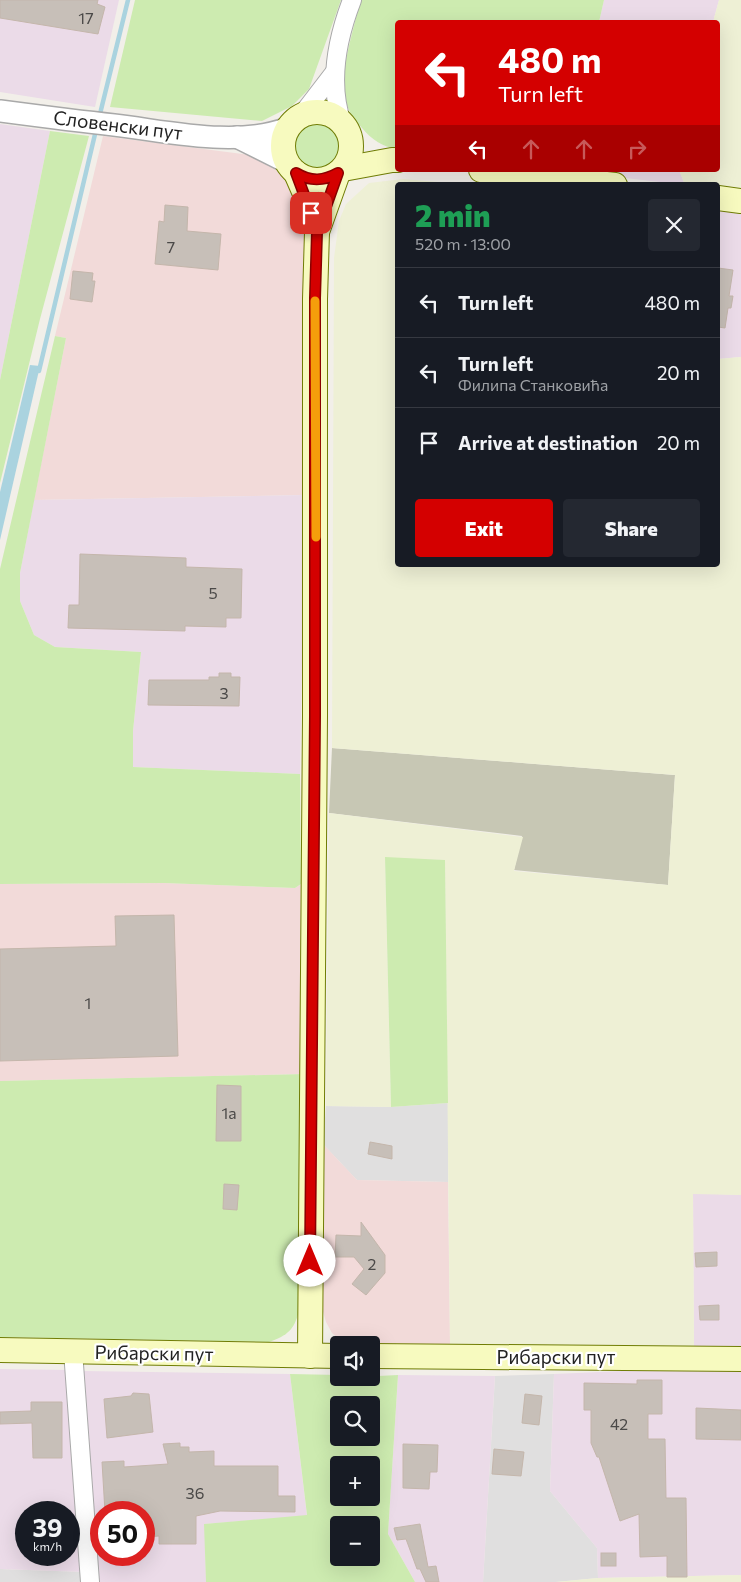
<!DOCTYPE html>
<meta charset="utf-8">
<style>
:root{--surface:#171b24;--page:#242831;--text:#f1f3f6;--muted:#9ea1a6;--line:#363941;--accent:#d40000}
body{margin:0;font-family:Commissioner,sans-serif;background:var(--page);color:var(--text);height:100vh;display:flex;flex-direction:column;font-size:19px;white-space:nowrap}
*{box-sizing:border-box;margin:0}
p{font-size:16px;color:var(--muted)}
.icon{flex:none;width:28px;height:28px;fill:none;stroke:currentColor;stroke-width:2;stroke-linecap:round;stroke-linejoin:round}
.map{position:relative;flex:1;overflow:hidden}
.details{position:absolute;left:395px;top:182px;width:325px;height:385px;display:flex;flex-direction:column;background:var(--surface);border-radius:5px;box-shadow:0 5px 20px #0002}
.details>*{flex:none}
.top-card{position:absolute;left:395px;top:20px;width:325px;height:152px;border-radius:5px;box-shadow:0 5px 20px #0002;background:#d40000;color:#fff;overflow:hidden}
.buttons{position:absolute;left:330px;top:1336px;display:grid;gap:10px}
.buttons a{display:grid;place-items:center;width:50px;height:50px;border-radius:5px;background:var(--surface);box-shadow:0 5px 20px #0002;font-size:25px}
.speed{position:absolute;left:15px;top:1501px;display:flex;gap:10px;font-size:25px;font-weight:700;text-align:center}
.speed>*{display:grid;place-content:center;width:65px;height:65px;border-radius:50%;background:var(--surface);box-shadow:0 5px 20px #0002;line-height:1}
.speed small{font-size:12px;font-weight:400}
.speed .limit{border:8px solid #d22;background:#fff;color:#111}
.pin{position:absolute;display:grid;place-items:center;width:42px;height:42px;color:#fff;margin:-21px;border-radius:10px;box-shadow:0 2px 8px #0006}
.me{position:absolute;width:55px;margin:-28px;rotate:0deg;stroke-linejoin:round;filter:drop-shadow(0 0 4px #0008)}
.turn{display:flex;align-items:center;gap:18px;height:105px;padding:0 20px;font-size:22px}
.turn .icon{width:65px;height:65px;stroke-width:2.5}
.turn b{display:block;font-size:35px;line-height:42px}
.lanes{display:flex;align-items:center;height:48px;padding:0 20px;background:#0003;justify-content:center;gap:25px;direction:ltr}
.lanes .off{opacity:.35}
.round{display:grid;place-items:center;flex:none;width:52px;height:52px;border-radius:5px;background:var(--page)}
.overview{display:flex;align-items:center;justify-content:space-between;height:85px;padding:0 20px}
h1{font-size:30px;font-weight:800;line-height:38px;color:#1e9e55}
.button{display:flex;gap:10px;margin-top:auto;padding:10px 20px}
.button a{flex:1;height:58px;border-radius:5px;background:var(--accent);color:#fff;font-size:20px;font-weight:800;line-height:58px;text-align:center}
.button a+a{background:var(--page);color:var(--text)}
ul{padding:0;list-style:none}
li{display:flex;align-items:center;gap:15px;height:70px;padding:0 20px;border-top:1px solid var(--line)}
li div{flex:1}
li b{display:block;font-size:19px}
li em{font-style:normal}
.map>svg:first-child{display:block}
</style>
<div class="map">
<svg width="741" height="1582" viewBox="0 0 741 1582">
<rect width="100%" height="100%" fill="#f2efe9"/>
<!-- residential -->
<g fill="#e0dfdf">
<path d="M 448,1103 L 448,1182 L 357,1180 L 323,1144 L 326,1106 L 391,1107 Z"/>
<path d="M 554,1374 L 550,1491 L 597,1548 L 598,1578 L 556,1582 L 483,1582 L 495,1376 Z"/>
<path d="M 0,1569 L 84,1572 L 85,1582 L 0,1582 Z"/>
</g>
<!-- commercial -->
<g fill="#f2dad9">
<path d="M 103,136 L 258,156 L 273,166 L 286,181 L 297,200 L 307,233 L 305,495 L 34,500 L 66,338 L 55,336 Z"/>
<path d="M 164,883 L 295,888 L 301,884 L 305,1074 L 0,1081 L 0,884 Z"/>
<path d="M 323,1144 L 357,1180 L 448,1182 L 450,1344 L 357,1345 L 340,1340 L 332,1333 L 326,1322 L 320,1301 Z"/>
</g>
<!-- industrial -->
<g fill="#ebdbe8" fill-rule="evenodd">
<path d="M 0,0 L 119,0 L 95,107 L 0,92 Z"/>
<path d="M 604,0 L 719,0 L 713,22 L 599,22 Z"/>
<path d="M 0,124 L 50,131 L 0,380 Z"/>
<path d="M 557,170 L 679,170 L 685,185 Z"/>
<path d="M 718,208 L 741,210 L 741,357 L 718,359 Z"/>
<path d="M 305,495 L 300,774 L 133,767 L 133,731 L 141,652 L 55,647 L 34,635 L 20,601 L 20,573 L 34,500 Z"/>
<path d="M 693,1193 L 741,1195 L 741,1349 L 694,1348 Z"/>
<path d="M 0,1369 L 68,1370 L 84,1572 L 0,1569 ZM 26,1512 L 69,1512 L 69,1555 L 26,1555 Z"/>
<path d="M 667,1369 L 741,1369 L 741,1575 L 598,1578 L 597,1548 L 550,1491 L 554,1374 Z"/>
<path d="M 82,1371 L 290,1374 L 307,1516 L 205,1524 L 206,1582 L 98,1582 ZM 101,1512 L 144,1512 L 144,1555 L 101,1555 Z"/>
<path d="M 398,1375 L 495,1376 L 483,1582 L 415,1582 L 388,1534 Z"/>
</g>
<!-- construction -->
<path fill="#c7c7b4" d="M 332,748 L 675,775 L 668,885 L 514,870 L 522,836 L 329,813 Z"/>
<!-- farmland -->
<g fill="#eef0d5">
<path d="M 719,0 L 741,0 L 741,190 L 718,188 L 718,185 L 685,185 L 679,170 L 718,170 L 718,22 L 713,22 Z"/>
<path d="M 403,179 L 473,185 L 398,185 L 398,565 L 718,565 L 718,359 L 741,357 L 741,1195 L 693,1194 L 694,1348 L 450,1344 L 445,860 L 385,858 L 391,1107 L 326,1106 L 329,813 L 523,837 L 514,871 L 668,885 L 675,775 L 332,748 L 334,258 L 339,221 L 346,204 L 369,183 Z"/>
<path d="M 741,1575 L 741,1582 L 556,1582 L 598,1578 Z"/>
</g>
<!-- grass -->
<g fill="#cdebb0" fill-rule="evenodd">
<path d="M 135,0 L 341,0 L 309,89 L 292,106 L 262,121 L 110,107 Z"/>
<path d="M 360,0 L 604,0 L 599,22 L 398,22 L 397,149 C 383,147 371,139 362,128 C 353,119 346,107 344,95 C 340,70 355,26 360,0 Z"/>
<circle cx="317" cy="146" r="26"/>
<path d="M 50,131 L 89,136 L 40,319 L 0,483 L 0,380 Z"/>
<path d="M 55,336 L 66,338 L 20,573 L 20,601 L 34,635 L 55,647 L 141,652 L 133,731 L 133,767 L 300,774 L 301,884 L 295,888 L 164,883 L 0,884 L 0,569 Z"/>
<path d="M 385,857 L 445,860 L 448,1103 L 391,1107 Z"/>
<path d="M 305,1074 L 299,1311 C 294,1330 288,1335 269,1342 L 0,1337 L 0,1081 Z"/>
<path d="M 290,1374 L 339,1375 L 339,1378 L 398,1375 L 388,1534 L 415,1582 L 206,1582 L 204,1524 L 307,1515 ZM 339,1405 L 371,1405 L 371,1438 L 339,1438 ZM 339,1465 L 371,1465 L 371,1498 L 339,1498 ZM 339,1525 L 371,1525 L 371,1558 L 339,1558 Z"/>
</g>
<!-- water -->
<path fill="#aad3df" d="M 30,365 L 40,366 L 0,540 L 0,492 Z"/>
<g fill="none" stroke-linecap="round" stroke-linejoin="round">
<!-- stream -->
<g stroke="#aad3df" stroke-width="4.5">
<path d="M 99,118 L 128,0"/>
<path d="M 39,371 L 96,130"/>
</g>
</g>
<!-- building -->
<g fill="#c7bfb8" stroke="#c4b6ab">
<path d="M 0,0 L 98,0 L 97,4 L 105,7 L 98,34 L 0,18 Z"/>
<path d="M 165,205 L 188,207 L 187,231 L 221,234 L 218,270 L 155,264 L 159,221 L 164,222 Z"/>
<path d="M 718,268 L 733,270 L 729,296 L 733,296 L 731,308 L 728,308 L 725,328 L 718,327 Z"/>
<path d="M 73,271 L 93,273 L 92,281 L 95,281 L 92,302 L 70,299 Z"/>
<path d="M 80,554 L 186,558 L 186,567 L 242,569 L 241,618 L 226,618 L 226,627 L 185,626 L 185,631 L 68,628 L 69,605 L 79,605 Z"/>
<path d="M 219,673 L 231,673 L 231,677 L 240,677 L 239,706 L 148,705 L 149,680 L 209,680 L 209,677 L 219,677 Z"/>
<path d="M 174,915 L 178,1056 L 0,1061 L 0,949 L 116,946 L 115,916 Z"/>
<path d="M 217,1085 L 241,1086 L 241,1141 L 216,1141 Z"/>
<path d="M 370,1142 L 392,1146 L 392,1159 L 368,1154 Z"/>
<path d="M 224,1184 L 239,1185 L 237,1210 L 223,1209 Z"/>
<path d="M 361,1222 L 385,1255 L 385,1273 L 366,1295 L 352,1284 L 364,1269 L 354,1257 L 335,1257 L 336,1235 L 361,1236 Z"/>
<path d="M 717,1252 L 717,1266 L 696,1267 L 695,1253 Z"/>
<path d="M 719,1305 L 719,1320 L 700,1320 L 699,1306 Z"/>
<path d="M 637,1380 L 662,1380 L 662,1414 L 648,1414 L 648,1439 L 665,1439 L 666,1498 L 686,1498 L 687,1577 L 667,1577 L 667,1556 L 640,1557 L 639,1514 L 620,1521 L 599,1457 L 597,1457 L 591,1443 L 591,1410 L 584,1410 L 584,1383 L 637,1384 Z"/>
<path d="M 133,1393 L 149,1394 L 153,1432 L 107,1438 L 104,1399 L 131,1396 Z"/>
<path d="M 525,1394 L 542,1396 L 539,1425 L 522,1423 Z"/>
<path d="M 31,1402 L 62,1402 L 62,1458 L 33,1458 L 32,1423 L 0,1424 L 0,1412 L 31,1411 Z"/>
<path d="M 696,1408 L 741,1410 L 741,1440 L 696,1439 Z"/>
<path d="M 180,1443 L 180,1447 L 189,1447 L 189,1452 L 214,1451 L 214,1466 L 278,1466 L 278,1496 L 295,1496 L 295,1512 L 220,1511 L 196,1516 L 196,1544 L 159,1544 L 159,1536 L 144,1537 L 144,1512 L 105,1512 L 102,1462 L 124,1461 L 124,1467 L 168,1464 L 163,1444 Z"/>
<path d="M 403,1444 L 438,1445 L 437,1472 L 430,1472 L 429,1489 L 403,1488 Z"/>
<path d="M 494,1449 L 524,1452 L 521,1476 L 492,1474 Z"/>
<path d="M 420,1524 L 428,1567 L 436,1566 L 439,1582 L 426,1582 L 420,1569 L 417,1569 L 406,1539 L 397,1540 L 394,1528 Z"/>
<rect x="601" y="1553" width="15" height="13"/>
</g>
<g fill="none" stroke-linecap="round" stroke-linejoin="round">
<defs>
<g id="minor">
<path d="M 301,116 L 334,73"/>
<path d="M 342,123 C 328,83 337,39 352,0"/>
<path d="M 73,1351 L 90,1582"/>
</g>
<g id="tertiary">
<path d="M 0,111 C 38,116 76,121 114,125 C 167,131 237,148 288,128"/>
<path d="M 237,137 L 287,162"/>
</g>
<g id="secondary">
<circle cx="317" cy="146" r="34"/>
<path d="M 343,169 L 392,160 L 398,160"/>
<path d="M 481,170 L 615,185"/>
<path d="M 296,173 L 306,196 L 317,232"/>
<path d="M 718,198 L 741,201"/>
<path d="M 0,1350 L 339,1356"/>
<path d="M 310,1356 L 315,716 L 315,299 L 317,232 L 338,173"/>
<path d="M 371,1356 L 741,1359"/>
</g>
</defs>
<!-- minor casing -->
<use href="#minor" stroke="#a9a9a9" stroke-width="20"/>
<!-- tertiary casing -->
<use href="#tertiary" stroke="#a9a9a9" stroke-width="24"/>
<!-- secondary casing -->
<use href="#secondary" stroke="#707d05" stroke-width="26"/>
<!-- minor -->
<use href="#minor" stroke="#fff" stroke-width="18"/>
<!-- tertiary -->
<use href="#tertiary" stroke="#fff" stroke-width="21"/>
<!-- secondary -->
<use href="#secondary" stroke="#f7fabf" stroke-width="24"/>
</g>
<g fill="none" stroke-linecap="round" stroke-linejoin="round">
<defs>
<path id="route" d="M 310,1261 L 315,716 L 315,298 L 317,232 L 338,173 C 324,181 311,182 296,173 L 311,213"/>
</defs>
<!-- route casing -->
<use href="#route" stroke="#8a0000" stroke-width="12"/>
<!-- route -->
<use href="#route" stroke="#d40000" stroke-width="9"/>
<!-- slow -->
<path stroke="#f59e0b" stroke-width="9" d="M 315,301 L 316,537"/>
</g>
<g text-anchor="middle" stroke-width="4.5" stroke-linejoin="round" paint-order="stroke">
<!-- number labels -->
<g font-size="16" fill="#4b4948">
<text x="86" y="24">17</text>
<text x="171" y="253">7</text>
<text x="213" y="599">5</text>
<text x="224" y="699">3</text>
<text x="88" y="1009">1</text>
<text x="229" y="1119">1a</text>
<text x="372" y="1270">2</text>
<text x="619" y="1430">42</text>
<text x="195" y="1499">36</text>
</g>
<!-- street labels -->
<g font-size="19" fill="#222" stroke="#fff">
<text transform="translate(118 125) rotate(7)" y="7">Словенски пут</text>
<text transform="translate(154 1353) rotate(1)" y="7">Рибарски пут</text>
<text x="556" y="1364">Рибарски пут</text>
</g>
</g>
</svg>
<div class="buttons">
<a><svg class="icon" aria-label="sound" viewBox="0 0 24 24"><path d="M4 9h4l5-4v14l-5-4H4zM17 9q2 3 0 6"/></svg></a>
<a><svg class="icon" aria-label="search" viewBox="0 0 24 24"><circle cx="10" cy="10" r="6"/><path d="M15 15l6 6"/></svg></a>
<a>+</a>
<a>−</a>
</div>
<div class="speed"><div>39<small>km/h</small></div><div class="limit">50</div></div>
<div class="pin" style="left:311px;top:213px;background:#d93025"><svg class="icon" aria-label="arrive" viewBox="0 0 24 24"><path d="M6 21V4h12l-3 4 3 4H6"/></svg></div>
<svg class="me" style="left:310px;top:1261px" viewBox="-20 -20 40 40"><circle r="19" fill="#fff"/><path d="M0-13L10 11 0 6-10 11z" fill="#d40000"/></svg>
<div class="top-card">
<div class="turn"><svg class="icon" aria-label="left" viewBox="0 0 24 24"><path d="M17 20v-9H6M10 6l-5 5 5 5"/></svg><div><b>480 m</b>Turn left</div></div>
<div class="lanes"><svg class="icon" aria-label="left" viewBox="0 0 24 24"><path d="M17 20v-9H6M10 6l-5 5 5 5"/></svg><svg class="icon off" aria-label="ahead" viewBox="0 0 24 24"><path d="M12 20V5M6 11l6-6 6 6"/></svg><svg class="icon off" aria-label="ahead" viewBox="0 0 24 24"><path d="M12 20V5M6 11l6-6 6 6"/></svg><svg class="icon off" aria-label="right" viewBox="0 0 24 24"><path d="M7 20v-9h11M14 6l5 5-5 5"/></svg></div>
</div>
<section class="details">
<div class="overview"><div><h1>2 min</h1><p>520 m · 13:00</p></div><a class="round"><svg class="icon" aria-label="close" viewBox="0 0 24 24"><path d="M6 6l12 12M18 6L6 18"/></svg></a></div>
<ul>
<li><svg class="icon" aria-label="left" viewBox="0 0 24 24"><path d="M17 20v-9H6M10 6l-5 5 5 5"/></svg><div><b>Turn left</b></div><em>480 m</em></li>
<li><svg class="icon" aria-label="left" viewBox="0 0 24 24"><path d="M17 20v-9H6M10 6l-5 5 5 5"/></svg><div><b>Turn left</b><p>Филипа Станковића</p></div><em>20 m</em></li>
<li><svg class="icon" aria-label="arrive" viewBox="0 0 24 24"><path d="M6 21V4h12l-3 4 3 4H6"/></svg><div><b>Arrive at destination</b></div><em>20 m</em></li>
</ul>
<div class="button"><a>Exit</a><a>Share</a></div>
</section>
</div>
